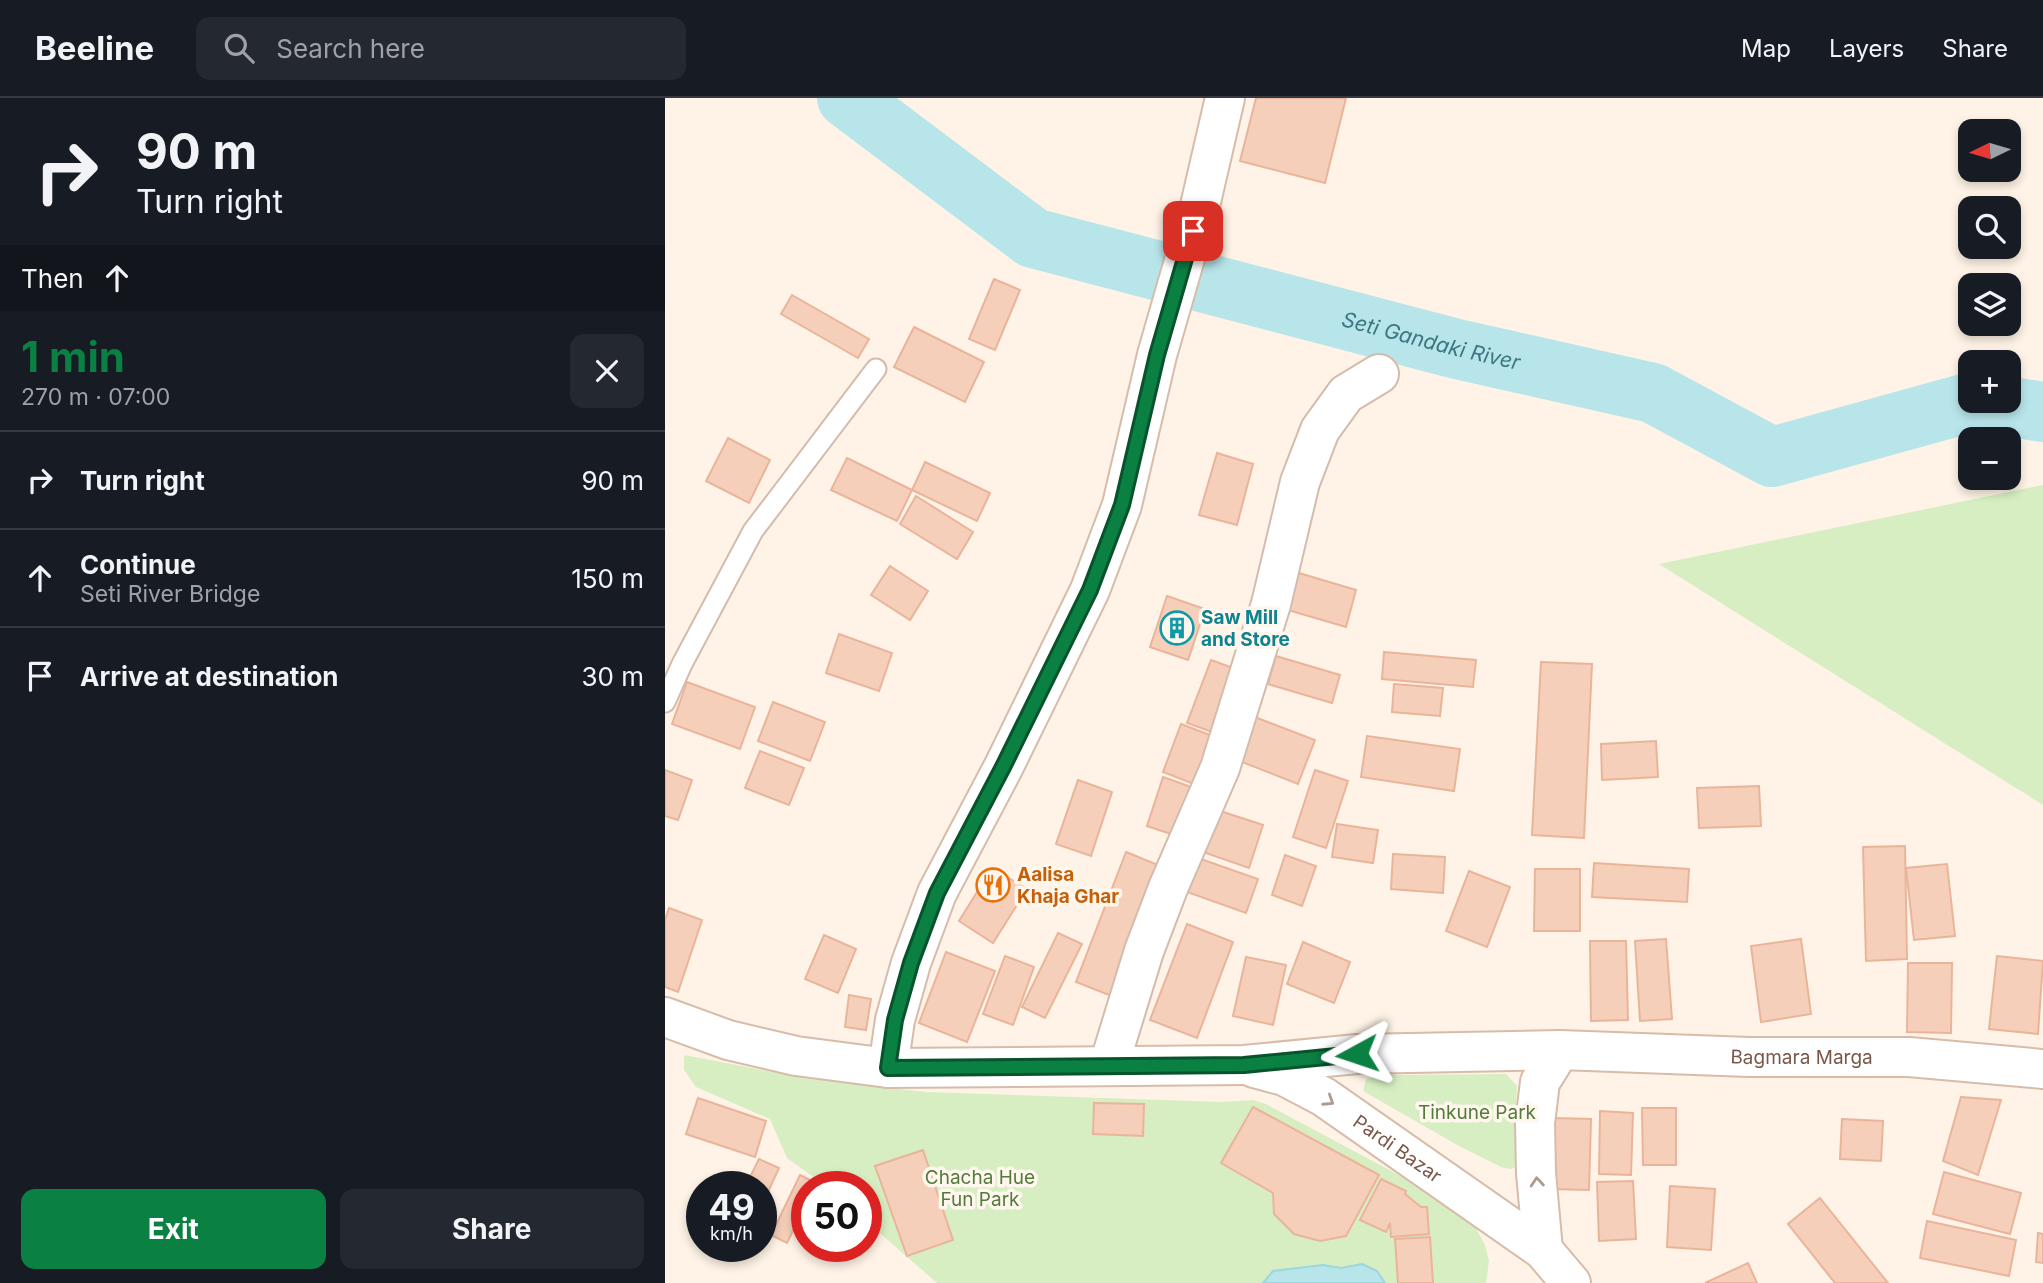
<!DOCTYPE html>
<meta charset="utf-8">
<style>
:root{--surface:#171b24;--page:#242831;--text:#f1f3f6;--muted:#9ea1a6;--line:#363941;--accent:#0b8043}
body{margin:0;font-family:Inter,sans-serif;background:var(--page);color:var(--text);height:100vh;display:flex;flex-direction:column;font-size:26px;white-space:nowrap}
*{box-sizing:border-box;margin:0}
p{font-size:23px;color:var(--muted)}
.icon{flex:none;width:38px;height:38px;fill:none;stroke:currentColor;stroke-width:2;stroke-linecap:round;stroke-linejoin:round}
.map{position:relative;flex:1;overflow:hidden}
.panel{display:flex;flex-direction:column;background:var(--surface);width:665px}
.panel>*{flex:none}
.banner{background:#171b24;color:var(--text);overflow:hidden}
.needle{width:46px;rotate:265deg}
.buttons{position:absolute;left:1293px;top:21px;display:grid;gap:14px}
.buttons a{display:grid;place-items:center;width:63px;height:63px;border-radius:14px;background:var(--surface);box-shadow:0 4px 10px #0003;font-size:35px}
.speed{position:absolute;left:21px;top:1073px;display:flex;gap:14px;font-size:35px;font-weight:700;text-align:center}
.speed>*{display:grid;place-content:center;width:91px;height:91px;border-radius:50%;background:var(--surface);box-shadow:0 4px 10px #0003;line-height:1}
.speed small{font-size:18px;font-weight:400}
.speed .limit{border:10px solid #d22;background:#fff;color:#111}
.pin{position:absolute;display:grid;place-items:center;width:60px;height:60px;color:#fff;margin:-30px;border-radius:14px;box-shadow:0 4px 10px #0006}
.me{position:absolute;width:77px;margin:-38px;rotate:265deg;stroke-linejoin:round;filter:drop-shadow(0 0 5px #0008)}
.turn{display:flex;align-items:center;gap:24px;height:147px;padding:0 21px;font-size:32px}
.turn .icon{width:91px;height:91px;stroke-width:2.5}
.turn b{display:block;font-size:49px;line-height:60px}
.then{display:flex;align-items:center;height:66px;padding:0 21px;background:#0003;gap:14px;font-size:26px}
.round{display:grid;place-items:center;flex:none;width:74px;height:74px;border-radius:14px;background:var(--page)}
.summary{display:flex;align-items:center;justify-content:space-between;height:119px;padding:0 21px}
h1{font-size:42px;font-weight:700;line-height:52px;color:var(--accent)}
.cta{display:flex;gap:14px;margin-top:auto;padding:14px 21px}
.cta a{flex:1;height:80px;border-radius:14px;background:var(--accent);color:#fff;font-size:28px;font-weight:700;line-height:80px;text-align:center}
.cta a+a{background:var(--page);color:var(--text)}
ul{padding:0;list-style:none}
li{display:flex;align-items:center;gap:21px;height:98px;padding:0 21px;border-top:2px solid var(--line)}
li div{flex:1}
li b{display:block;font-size:26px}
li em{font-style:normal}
header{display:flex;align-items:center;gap:42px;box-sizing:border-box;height:98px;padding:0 35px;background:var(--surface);border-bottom:2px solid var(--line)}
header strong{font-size:33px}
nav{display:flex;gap:38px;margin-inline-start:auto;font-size:24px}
.search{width:490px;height:63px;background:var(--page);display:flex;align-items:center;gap:18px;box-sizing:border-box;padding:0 24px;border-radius:14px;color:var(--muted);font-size:26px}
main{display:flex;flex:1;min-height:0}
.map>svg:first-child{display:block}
</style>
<header>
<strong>Beeline</strong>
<div class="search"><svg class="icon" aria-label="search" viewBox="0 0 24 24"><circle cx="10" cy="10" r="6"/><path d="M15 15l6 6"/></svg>Search here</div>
<nav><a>Map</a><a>Layers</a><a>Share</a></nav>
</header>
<main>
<section class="panel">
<div class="banner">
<div class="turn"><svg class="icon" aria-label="right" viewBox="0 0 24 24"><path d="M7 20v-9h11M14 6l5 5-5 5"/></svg><div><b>90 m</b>Turn right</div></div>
<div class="then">Then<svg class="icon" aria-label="ahead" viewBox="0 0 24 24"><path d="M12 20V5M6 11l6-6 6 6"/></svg></div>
</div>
<div class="summary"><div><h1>1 min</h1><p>270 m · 07:00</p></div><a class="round"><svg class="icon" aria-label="close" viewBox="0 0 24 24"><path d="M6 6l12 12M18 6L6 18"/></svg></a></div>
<ul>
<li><svg class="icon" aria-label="right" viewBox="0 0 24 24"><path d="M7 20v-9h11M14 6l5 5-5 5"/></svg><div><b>Turn right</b></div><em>90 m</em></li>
<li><svg class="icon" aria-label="ahead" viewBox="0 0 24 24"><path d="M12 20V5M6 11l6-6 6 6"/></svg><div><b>Continue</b><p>Seti River Bridge</p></div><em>150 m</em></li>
<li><svg class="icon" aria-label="arrive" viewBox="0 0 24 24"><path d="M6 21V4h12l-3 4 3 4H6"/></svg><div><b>Arrive at destination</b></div><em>30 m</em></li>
</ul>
<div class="cta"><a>Exit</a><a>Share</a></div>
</section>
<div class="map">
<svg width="1378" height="1185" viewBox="0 0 1378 1185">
<rect width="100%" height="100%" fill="#fef3e6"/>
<!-- green -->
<g fill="#d6eec2">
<path d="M 1378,387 L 1378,707 L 994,466 Z"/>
<path d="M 19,957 L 139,980 L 261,994 L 556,1004 L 588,1002 L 601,1006 L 764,1093 L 809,1127 L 820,1147 L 824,1163 L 821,1185 L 272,1185 L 201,1123 L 201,1088 L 161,1088 L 122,1060 L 105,1021 L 31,989 L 19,972 Z"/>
<path d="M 841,976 L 852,988 L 850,1021 L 859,1059 L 857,1067 L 845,1071 L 836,1069 L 796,1049 L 698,993 L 701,981 L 719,977 Z"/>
</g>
<!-- water -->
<path fill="#b8e5ea" stroke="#9dd6dd" stroke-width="2" d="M 697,1166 L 712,1173 L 720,1185 L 598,1185 L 608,1173 L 658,1167 L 676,1170 Z"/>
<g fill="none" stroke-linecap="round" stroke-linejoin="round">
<!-- river -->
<path stroke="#b8e5ea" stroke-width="60" id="s1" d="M 182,0 L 368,140 L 792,251 L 988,295 L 1107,359 L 1310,303 L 1378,314"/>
</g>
<!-- building -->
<g fill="#f6cfbb" stroke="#eab49a" stroke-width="2">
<path d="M 591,0 L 681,0 L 660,85 L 575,63 Z"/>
<path d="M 329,181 L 355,192 L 330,252 L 304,241 Z"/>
<path d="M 127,197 L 204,241 L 193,260 L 116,216 Z"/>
<path d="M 249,229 L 319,264 L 300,304 L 229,269 Z"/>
<path d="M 63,340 L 105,362 L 84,405 L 41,383 Z"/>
<path d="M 552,355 L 588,366 L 572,427 L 534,417 Z"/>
<path d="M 182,360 L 247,392 L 232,423 L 166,392 Z"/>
<path d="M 260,364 L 325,395 L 312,423 L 247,392 Z"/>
<path d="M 251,398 L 308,434 L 292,461 L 235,426 Z"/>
<path d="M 225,468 L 263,493 L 245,522 L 206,497 Z"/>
<path d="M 634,475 L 691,492 L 681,529 L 623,512 Z"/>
<path d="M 502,498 L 540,511 L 523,562 L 485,549 Z"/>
<path d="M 174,536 L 227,555 L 214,593 L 161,575 Z"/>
<path d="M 719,554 L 811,562 L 808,589 L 717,581 Z"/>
<path d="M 611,558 L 675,577 L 667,605 L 603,586 Z"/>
<path d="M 546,562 L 574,572 L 550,635 L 522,625 Z"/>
<path d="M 876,564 L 927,566 L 919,740 L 867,737 Z"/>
<path d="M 22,584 L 90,609 L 75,651 L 7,626 Z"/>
<path d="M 729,586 L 778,590 L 775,618 L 727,614 Z"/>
<path d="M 108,604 L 160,624 L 145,663 L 93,643 Z"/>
<path d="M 579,615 L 650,642 L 633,686 L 562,658 Z"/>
<path d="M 516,626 L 553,640 L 534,688 L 498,674 Z"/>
<path d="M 702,638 L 795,651 L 789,693 L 696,679 Z"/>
<path d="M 991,643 L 993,679 L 937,682 L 936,646 Z"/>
<path d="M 95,653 L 139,670 L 124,707 L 80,690 Z"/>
<path d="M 0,672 L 27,682 L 13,722 L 0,718 Z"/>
<path d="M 650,672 L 683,683 L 661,750 L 628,739 Z"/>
<path d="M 498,679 L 532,691 L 515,739 L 482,728 Z"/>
<path d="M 413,682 L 447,694 L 426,758 L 391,746 Z"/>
<path d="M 1094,688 L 1096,728 L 1034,730 L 1032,690 Z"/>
<path d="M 549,711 L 598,727 L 584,770 L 535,753 Z"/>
<path d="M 672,726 L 713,732 L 708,765 L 667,759 Z"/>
<path d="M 1240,748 L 1242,861 L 1201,863 L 1198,749 Z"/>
<path d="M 461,754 L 498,769 L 449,899 L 411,884 Z"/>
<path d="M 728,756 L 780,759 L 778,795 L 726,791 Z"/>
<path d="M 620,757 L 651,768 L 637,808 L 607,797 Z"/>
<path d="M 533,760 L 593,781 L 581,815 L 522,794 Z"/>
<path d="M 929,765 L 1024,771 L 1022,804 L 927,799 Z"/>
<path d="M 1282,766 L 1290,838 L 1249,842 L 1241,770 Z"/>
<path d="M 327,770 L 362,791 L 328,845 L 294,823 Z"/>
<path d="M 870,771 L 915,771 L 915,833 L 869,833 Z"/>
<path d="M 804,773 L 845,789 L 822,849 L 781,833 Z"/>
<path d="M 4,810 L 37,822 L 13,894 L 0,889 L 0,822 Z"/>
<path d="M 522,826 L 568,844 L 532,940 L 485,922 Z"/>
<path d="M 393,835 L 417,846 L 380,920 L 357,909 Z"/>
<path d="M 159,837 L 191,851 L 173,895 L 140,881 Z"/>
<path d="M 1001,841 L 1007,921 L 975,923 L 970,843 Z"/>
<path d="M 1136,841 L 1146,916 L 1096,924 L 1086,848 Z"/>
<path d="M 925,843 L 961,843 L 963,922 L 926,923 Z"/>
<path d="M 638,844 L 685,864 L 669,905 L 622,886 Z"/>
<path d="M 281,854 L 330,873 L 302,944 L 254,925 Z"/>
<path d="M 340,858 L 369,869 L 348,927 L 318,916 Z"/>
<path d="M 1332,858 L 1378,863 L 1373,936 L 1324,931 Z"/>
<path d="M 581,859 L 621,867 L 608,927 L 568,918 Z"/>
<path d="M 1243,865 L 1287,865 L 1286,935 L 1242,934 Z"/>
<path d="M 184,897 L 206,901 L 201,932 L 180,929 Z"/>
<path d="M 1296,999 L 1336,1002 L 1313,1077 L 1278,1063 Z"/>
<path d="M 33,1000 L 101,1023 L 90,1059 L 21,1036 Z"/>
<path d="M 429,1005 L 479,1006 L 478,1038 L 428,1036 Z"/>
<path d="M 588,1009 L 714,1077 L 681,1138 L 655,1143 L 629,1136 L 609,1116 L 608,1095 L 556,1065 Z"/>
<path d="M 977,1010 L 1011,1010 L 1011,1067 L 978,1067 Z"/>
<path d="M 935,1013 L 968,1015 L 966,1077 L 934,1076 Z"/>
<path d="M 888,1020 L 926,1021 L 924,1092 L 885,1091 Z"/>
<path d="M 1177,1021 L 1218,1023 L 1216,1063 L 1175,1061 Z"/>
<path d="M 258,1052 L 288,1142 L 242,1158 L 210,1068 Z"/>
<path d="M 94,1061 L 114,1070 L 103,1094 L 96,1091 L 96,1088 L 82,1085 Z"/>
<path d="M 1279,1074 L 1356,1095 L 1345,1136 L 1268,1116 Z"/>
<path d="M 135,1077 L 151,1085 L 149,1088 L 142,1088 L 142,1104 L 122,1145 L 106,1137 Z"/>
<path d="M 716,1081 L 741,1093 L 740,1096 L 756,1109 L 762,1109 L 764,1136 L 726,1139 L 725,1125 L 721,1134 L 695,1122 Z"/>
<path d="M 968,1083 L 971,1141 L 934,1143 L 932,1084 Z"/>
<path d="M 1005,1088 L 1050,1091 L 1046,1152 L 1002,1149 Z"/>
<path d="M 1155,1100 L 1223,1185 L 1170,1185 L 1123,1126 Z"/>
<path d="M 1262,1123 L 1351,1142 L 1344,1178 L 1255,1160 Z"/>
<path d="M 1373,1135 L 1378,1136 L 1378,1165 L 1371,1164 Z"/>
<path d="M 765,1139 L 768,1185 L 733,1185 L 730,1141 Z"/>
<path d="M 1083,1165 L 1092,1185 L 1040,1185 Z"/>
</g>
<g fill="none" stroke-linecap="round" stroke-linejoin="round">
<defs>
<path id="lane" d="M 0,604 L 17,566 L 88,433 L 211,271"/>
<path id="street" d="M 444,967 L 479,853 L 503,790 L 555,670 L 606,506 L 635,384 L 655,332 L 681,296 L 714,276"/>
<g id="secondary">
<path id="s2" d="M 0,919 L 63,942 L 131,958 L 223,970 L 579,967 L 692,956 L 895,952 L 1084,959 L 1244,959 L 1378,971"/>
<path d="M 223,970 L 230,922 L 246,865 L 272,795 L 339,668 L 425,492 L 457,407 L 492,257 L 535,108 L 560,0"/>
<path id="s3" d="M 589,970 L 619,978 L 659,999 L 878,1152 L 906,1185"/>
<path d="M 878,1152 L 871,1075 L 870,1025 L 875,984 L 895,952"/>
</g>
</defs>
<!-- lane casing -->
<use href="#lane" stroke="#d4bcad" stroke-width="23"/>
<!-- street casing -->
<use href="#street" stroke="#d4bcad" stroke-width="42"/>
<!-- secondary casing -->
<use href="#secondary" stroke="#d7bcaa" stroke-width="42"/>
<!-- lane -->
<use href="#lane" stroke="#fff" stroke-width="19"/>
<!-- street -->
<use href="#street" stroke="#fff" stroke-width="38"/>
<!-- secondary -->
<use href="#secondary" stroke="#fff" stroke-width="38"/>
</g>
<!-- one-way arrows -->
<defs><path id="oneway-chevron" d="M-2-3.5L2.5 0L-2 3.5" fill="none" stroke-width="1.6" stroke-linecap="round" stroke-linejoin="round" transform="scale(1.75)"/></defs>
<g stroke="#af9a91">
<use href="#oneway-chevron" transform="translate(664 1003) rotate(33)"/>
<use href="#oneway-chevron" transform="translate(872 1084) rotate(-95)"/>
</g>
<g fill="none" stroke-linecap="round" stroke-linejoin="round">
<defs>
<path id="route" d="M 528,133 L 492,257 L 457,407 L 425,492 L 339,667 L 272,795 L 246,865 L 230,922 L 223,970 L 579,967 L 692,956"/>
</defs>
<!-- route casing -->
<use href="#route" stroke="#07532c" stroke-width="18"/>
<!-- route -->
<use href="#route" stroke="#0b8043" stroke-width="12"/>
</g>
<!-- icons -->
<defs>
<symbol id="building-ring" viewBox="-11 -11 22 22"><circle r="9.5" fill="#fff7ee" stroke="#0f9aa8" stroke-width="1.5"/><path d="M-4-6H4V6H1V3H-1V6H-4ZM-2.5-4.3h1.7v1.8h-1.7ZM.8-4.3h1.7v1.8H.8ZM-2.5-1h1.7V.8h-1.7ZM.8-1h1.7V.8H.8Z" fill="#0f9aa8"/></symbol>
<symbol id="restaurant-ring" viewBox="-11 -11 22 22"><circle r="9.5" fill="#fff7ee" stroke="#e8710a" stroke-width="1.5"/><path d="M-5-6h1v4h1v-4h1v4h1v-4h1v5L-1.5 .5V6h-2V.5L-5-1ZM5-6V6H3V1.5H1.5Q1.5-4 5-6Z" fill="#e8710a"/></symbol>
</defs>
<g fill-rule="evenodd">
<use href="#building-ring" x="493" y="511" width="38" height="38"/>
<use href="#restaurant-ring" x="309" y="768" width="38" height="38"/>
</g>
<g text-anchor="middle" stroke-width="7" stroke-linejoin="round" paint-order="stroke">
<!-- culture labels -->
<g font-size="19" font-weight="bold" fill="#0d838f" stroke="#fff7ee" text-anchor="start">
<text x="536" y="526">Saw Mill<tspan x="536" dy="22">and Store</tspan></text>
</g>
<!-- food labels -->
<g font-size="19" font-weight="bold" fill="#c56008" stroke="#fff7ee" text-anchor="start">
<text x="352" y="783">Aalisa<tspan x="352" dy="22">Khaja Ghar</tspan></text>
</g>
<!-- street labels -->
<g font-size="19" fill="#7a5748" stroke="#fff7ee">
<text dy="7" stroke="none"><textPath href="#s2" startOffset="1144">Bagmara Marga</textPath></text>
<text dy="7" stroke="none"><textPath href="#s3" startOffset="166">Pardi Bazar</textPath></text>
</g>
<!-- park labels -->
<g font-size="19" fill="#527b3c" stroke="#fff7ee">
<text x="812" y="1021">Tinkune Park</text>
<text x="315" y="1086">Chacha Hue<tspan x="315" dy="22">Fun Park</tspan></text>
</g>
<!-- water labels -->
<g font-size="21" font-style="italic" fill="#3a7881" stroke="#fff7ee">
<text dy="7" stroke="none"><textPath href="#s1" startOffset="644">Seti Gandaki River</textPath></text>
</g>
</g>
</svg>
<div class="buttons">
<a><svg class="needle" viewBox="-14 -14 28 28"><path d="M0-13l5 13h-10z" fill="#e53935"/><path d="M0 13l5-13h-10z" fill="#9ea1a6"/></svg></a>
<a><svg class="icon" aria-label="search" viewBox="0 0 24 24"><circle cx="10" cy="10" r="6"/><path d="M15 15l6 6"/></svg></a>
<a><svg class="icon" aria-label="layers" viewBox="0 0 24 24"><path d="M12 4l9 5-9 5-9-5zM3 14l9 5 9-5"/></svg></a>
<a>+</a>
<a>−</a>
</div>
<div class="speed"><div>49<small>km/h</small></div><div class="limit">50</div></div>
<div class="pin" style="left:528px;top:133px;background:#d93025"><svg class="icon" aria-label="arrive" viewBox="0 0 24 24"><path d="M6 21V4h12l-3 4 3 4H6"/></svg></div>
<svg class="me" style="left:692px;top:956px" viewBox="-20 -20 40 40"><path d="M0-17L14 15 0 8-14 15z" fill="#0b8043" stroke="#fff" stroke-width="4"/></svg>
</div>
</main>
